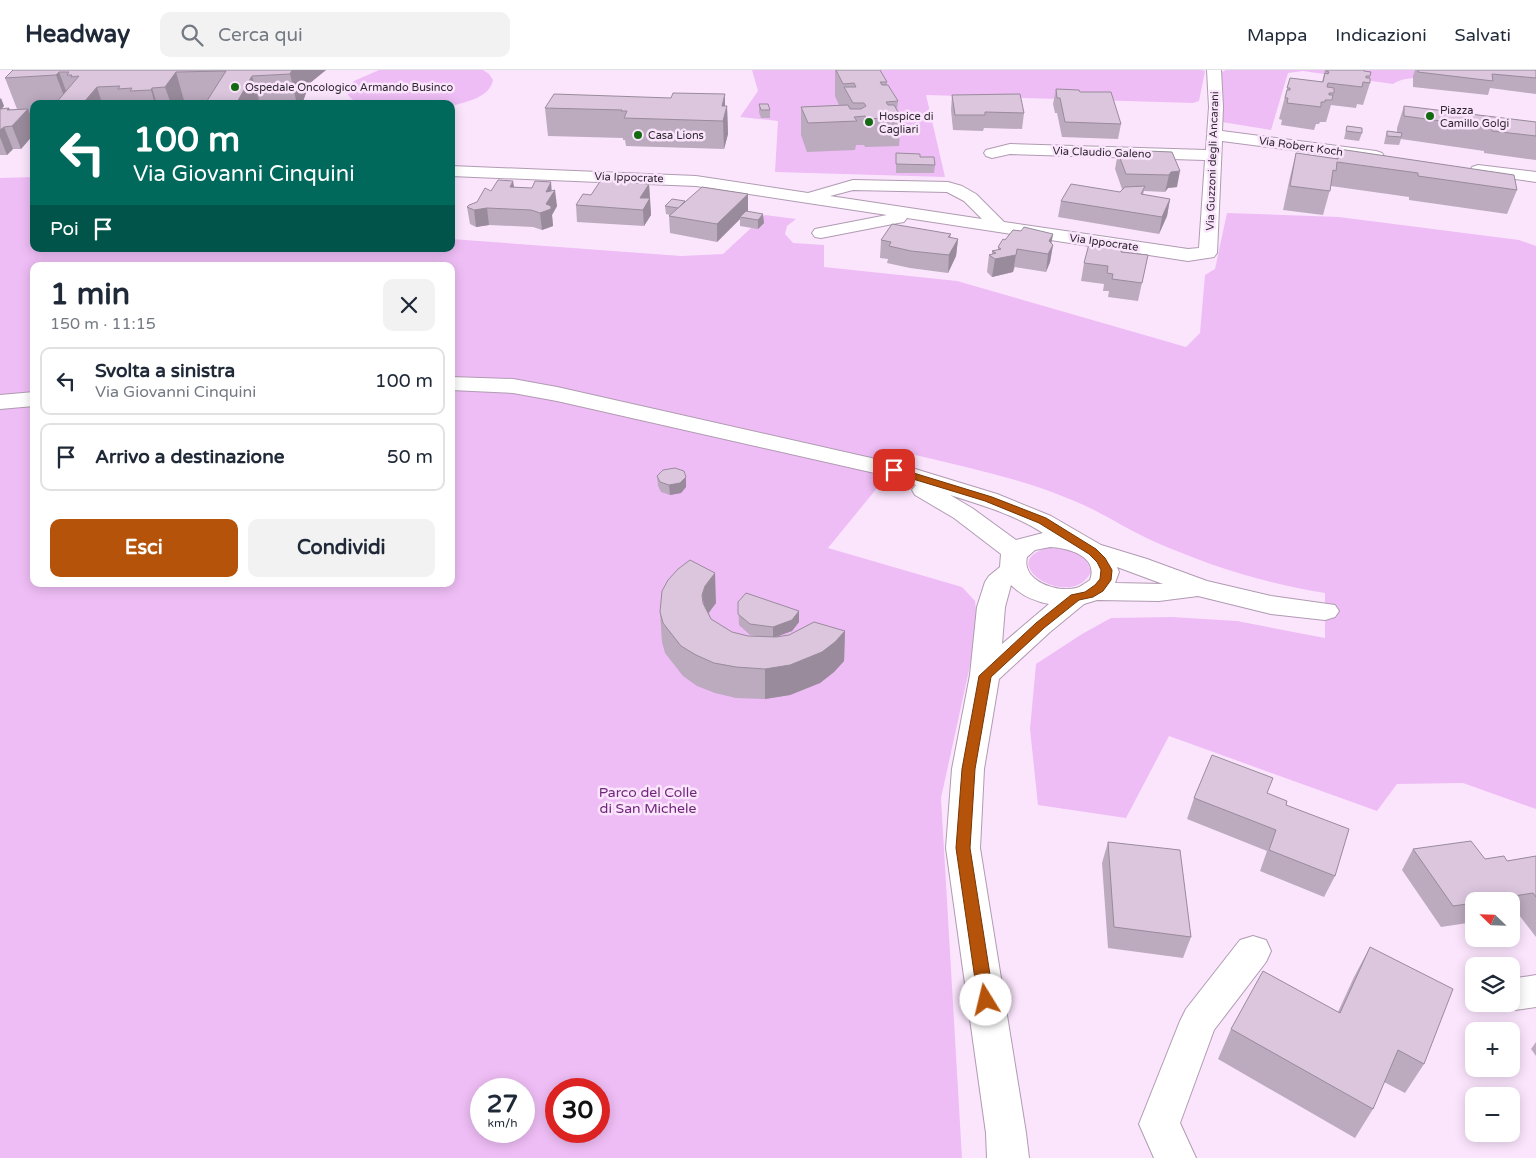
<!DOCTYPE html>
<html lang="it">
<meta charset="utf-8">
<style>
:root{--surface:#fff;--page:#f2f2f3;--text:#1f2937;--muted:#747a83;--line:#e0e1e3;--accent:#b45309}
body{margin:0;font-family:"Varela Round",sans-serif;background:var(--page);color:var(--text);height:100vh;display:flex;flex-direction:column;font-size:19px;white-space:nowrap}
*{box-sizing:border-box;margin:0}
p{font-size:16px;color:var(--muted)}
.icon{flex:none;width:28px;height:28px;fill:none;stroke:currentColor;stroke-width:2;stroke-linecap:round;stroke-linejoin:round}
.map{position:relative;flex:1;overflow:hidden}
.panel{position:absolute;left:30px;top:192px;width:425px;height:325px;display:flex;flex-direction:column;background:var(--surface);border-radius:10px;box-shadow:0 2px 12px #0003}
.panel>*{flex:none}
.banner{position:absolute;left:30px;top:30px;width:425px;height:152px;border-radius:10px;box-shadow:0 2px 12px #0003;background:#00695c;color:#fff;overflow:hidden}
.needle{width:32px;rotate:293deg}
.tools{position:absolute;left:1465px;top:822px;display:grid;gap:10px}
.tools a{display:grid;place-items:center;width:55px;height:55px;border-radius:10px;background:var(--surface);box-shadow:0 2px 12px #0003;font-size:25px}
.speed{position:absolute;left:470px;top:1008px;display:flex;gap:10px;font-size:25px;font-weight:700;text-align:center}
.speed>*{display:grid;place-content:center;width:65px;height:65px;border-radius:50%;background:var(--surface);box-shadow:0 2px 12px #0003;line-height:1}
.speed small{font-size:12px;font-weight:400}
.speed .limit{border:8px solid #d22;background:#fff;color:#111}
.pin{position:absolute;display:grid;place-items:center;width:42px;height:42px;color:#fff;margin:-21px;border-radius:10px;box-shadow:0 2px 8px #0006}
.me{position:absolute;width:55px;margin:-28px;rotate:351deg;stroke-linejoin:round;filter:drop-shadow(0 0 4px #0008)}
.turn{display:flex;align-items:center;gap:18px;height:105px;padding:0 20px;font-size:22px}
.turn .icon{width:65px;height:65px;stroke-width:2.5}
.turn b{display:block;font-size:35px;line-height:42px}
.then{display:flex;align-items:center;height:48px;padding:0 20px;background:#0003;gap:10px;font-size:19px}
.round{display:grid;place-items:center;flex:none;width:52px;height:52px;border-radius:10px;background:var(--page)}
.headline{display:flex;align-items:center;justify-content:space-between;height:85px;padding:0 20px}
h1{font-size:30px;font-weight:700;line-height:38px}
.cta{display:flex;gap:10px;margin-top:auto;padding:10px 20px}
.cta a{flex:1;height:58px;border-radius:10px;background:var(--accent);color:#fff;font-size:20px;font-weight:700;line-height:58px;text-align:center}
.cta a+a{background:var(--page);color:var(--text)}
ul{padding:0;list-style:none}
li{display:flex;align-items:center;gap:15px;height:68px;margin:0 10px 8px;padding:0 10px;border:2px solid var(--line);border-radius:10px}
li div{flex:1}
li b{display:block;font-size:19px}
li em{font-style:normal}
header{display:flex;align-items:center;gap:30px;box-sizing:border-box;height:70px;padding:0 25px;background:var(--surface);border-bottom:1px solid var(--line)}
header strong{font-size:24px}
nav{display:flex;gap:28px;margin-inline-start:auto;font-size:18px}
.search{width:350px;height:45px;background:var(--page);display:flex;align-items:center;gap:12px;box-sizing:border-box;padding:0 18px;border-radius:10px;color:var(--muted);font-size:19px}
.map>svg:first-child{display:block}
</style>
<header>
<strong>Headway</strong>
<div class="search"><svg class="icon" aria-label="search" viewBox="0 0 24 24"><circle cx="10" cy="10" r="6"/><path d="M15 15l6 6"/></svg>Cerca qui</div>
<nav><a>Mappa</a><a>Indicazioni</a><a>Salvati</a></nav>
</header>
<div class="map">
<svg width="1536" height="1088" viewBox="0 0 1536 1088">
<rect width="100%" height="100%" fill="#fbe5fd"/>
<!-- green -->
<g fill="#eebdf5" fill-rule="evenodd">
<path d="M 379,0 L 483,0 L 489,4 L 493,10 C 490,27 467,32 451,36 L 451,34 L 361,34 L 354,31 L 348,25 L 348,18 L 354,11 Z"/>
<path d="M 752,0 L 1202,0 L 1205,1 L 1199,31 L 1193,33 L 926,25 L 945,107 L 775,102 L 778,51 L 740,47 L 758,21 Z"/>
<path d="M 1226,0 L 1536,0 C 1519,4 1500,11 1483,12 C 1459,15 1411,0 1393,14 L 1303,1 L 1288,3 L 1271,60 L 1222,52 L 1222,2 Z"/>
<path d="M 34,107 L 34,179 L 451,179 L 451,169 L 681,186 L 723,184 L 765,145 L 796,149 L 787,156 L 785,164 L 793,173 L 824,175 L 824,197 L 957,211 L 1186,277 L 1200,263 L 1205,205 L 1215,199 L 1227,143 L 1339,147 L 1519,170 L 1536,176 L 1536,739 L 1463,713 L 1397,714 L 1377,741 L 1169,666 L 1126,748 L 1038,735 L 1030,659 L 1036,594 L 1082,564 L 1111,548 L 1172,547 L 1237,551 L 1325,568 L 1325,523 C 1266,514 1207,495 1153,471 C 1126,459 1100,441 1072,430 C 1020,408 965,397 911,384 L 900,390 L 828,478 L 962,517 L 975,531 L 978,559 L 941,728 L 962,1088 L 0,1088 L 0,108 ZM 34,196 L 451,196 L 451,514 L 34,514 ZM 481,1019 L 524,1019 L 524,1061 L 481,1061 ZM 556,1019 L 599,1019 L 599,1061 L 556,1061 Z"/>
<path d="M 1047,478 C 1066,478 1087,482 1091,502 C 1072,542 993,493 1047,478 Z"/>
</g>
<g fill="none" stroke-linecap="round" stroke-linejoin="round">
<defs>
<g id="minor">
<path d="M 1207,0 L 1221,0 L 1223,37 L 1222,61 L 1376,81 L 1382,83 L 1384,86 L 1382,89 L 1376,91 L 1222,71 L 1217,183 L 1214,187 L 1188,191 L 907,148 L 904,152 L 898,153 L 821,168 L 815,167 L 812,163 L 815,159 L 887,145 L 696,116 L 451,106 L 451,96 L 696,106 L 808,123 L 853,110 L 948,112 L 962,116 L 976,124 L 1004,152 L 1188,179 L 1199,178 L 1205,90 L 1010,84 L 992,88 L 986,86 L 984,83 L 986,80 L 1010,74 L 1206,80 L 1209,37 ZM 853,120 L 947,122 L 964,131 L 982,149 L 830,126 Z"/>
<path d="M 1478,95 L 1536,102 L 1536,112 L 1472,103 L 1470,100 L 1472,97 Z"/>
<path d="M 451,307 L 513,309 L 557,317 L 902,395 L 997,424 L 1051,446 L 1101,475 L 1147,489 L 1207,511 L 1271,526 L 1335,535 L 1339,541 L 1335,547 L 1325,550 L 1271,544 L 1198,526 L 1159,531 L 1097,530 L 1084,534 L 1050,562 L 999,609 L 984,699 L 980,778 L 1026,1063 L 1029,1088 L 987,1088 L 986,1063 L 946,778 L 952,699 L 970,605 L 977,537 L 985,512 L 989,506 L 1000,497 L 1001,484 L 954,448 L 915,425 L 912,420 L 916,415 L 888,406 L 557,331 L 513,323 L 451,320 ZM 950,425 C 982,435 1015,445 1043,463 L 1016,470 L 972,438 ZM 1050,477 C 1068,478 1099,486 1090,510 C 1085,513 1081,517 1076,518 C 1057,523 1021,511 1027,487 L 1035,480 ZM 1117,497 L 1163,514 L 1115,513 L 1119,502 ZM 1011,515 C 1022,526 1034,531 1049,534 L 1002,574 L 1005,537 Z"/>
<path d="M 34,322 L 34,336 L 0,339 L 0,325 Z"/>
<path d="M 1253,866 L 1266,870 L 1271,881 L 1266,892 L 1214,960 L 1180,1053 L 1196,1088 L 1154,1088 L 1139,1054 L 1180,951 L 1186,939 L 1240,870 Z"/>
<path d="M 1536,905 L 1536,937 L 1515,940 L 1502,936 L 1501,934 L 1511,934 L 1511,909 Z"/>
</g>
</defs>
<!-- minor casing -->
<use href="#minor" stroke="#b09bb2" stroke-width="2"/>
<!-- minor -->
<use href="#minor" fill="#fff" fill-rule="evenodd"/>
</g>
<!-- wall -->
<g fill="#bcaabf">
<path d="M 13,0 L 326,0 L 305,17 L 306,23 L 302,34 L 34,34 L 34,43 L 30,43 L 34,54 L 34,64 L 21,79 L 13,79 L 7,85 L 0,85 L 0,29 L 4,36 L 1,39 L 9,38 L 10,40 L 17,39 L 5,8 Z"/>
<path d="M 835,0 L 880,0 L 887,12 L 887,15 L 898,31 L 897,40 L 901,47 L 899,76 L 865,77 L 864,75 L 856,75 L 855,80 L 807,82 L 801,65 L 801,37 L 839,35 L 835,26 Z"/>
<path d="M 1325,0 L 1364,0 L 1370,6 L 1370,13 L 1363,35 L 1357,34 L 1356,38 L 1331,35 L 1326,52 L 1320,52 L 1319,54 L 1316,54 L 1314,60 L 1281,55 L 1282,50 L 1279,49 L 1290,8 L 1322,12 Z"/>
<path d="M 1415,0 L 1536,0 L 1536,24 L 1490,18 L 1488,25 L 1413,17 L 1413,6 Z"/>
<path d="M 1056,19 L 1080,22 L 1121,54 L 1118,69 L 1062,67 L 1057,43 L 1055,43 L 1053,34 Z"/>
<path d="M 952,25 L 1024,43 L 1022,59 L 984,58 L 983,61 L 953,60 L 951,40 Z"/>
<path d="M 759,34 L 770,40 L 770,48 L 761,48 L 759,42 Z"/>
<path d="M 727,36 L 728,64 L 724,79 L 626,76 L 625,70 L 623,70 L 623,68 L 548,66 L 545,38 Z"/>
<path d="M 1404,36 L 1536,52 L 1536,90 L 1484,83 L 1484,81 L 1401,69 L 1399,75 L 1384,74 L 1385,69 L 1387,61 L 1397,62 L 1397,58 Z"/>
<path d="M 34,43 L 34,53 L 31,46 Z"/>
<path d="M 1347,56 L 1362,63 L 1359,71 L 1344,69 Z"/>
<path d="M 1339,79 L 1517,120 L 1507,144 L 1409,130 L 1409,127 L 1331,116 L 1323,145 L 1283,140 L 1290,107 L 1296,83 L 1336,89 Z"/>
<path d="M 1172,82 L 1177,117 L 1168,118 L 1165,122 L 1144,121 L 1143,125 L 1170,129 L 1167,146 L 1159,164 L 1058,147 L 1061,131 L 1120,122 L 1122,119 L 1115,99 L 1118,83 L 1138,83 Z"/>
<path d="M 896,83 L 920,87 L 935,95 L 934,103 L 896,103 Z"/>
<path d="M 649,114 L 651,145 L 644,156 L 577,152 L 576,135 L 591,125 Z"/>
<path d="M 514,117 L 552,121 L 557,136 L 552,145 L 553,156 L 542,160 L 533,157 L 489,155 L 476,157 L 470,154 L 467,137 L 477,132 Z"/>
<path d="M 748,124 L 748,142 L 764,153 L 758,159 L 740,156 L 740,149 L 717,172 L 670,163 L 669,146 L 670,145 L 666,144 L 665,136 L 685,131 Z"/>
<path d="M 1021,161 L 1053,164 L 1051,173 L 1053,175 L 1050,192 L 1046,202 L 1015,197 L 1013,202 L 992,207 L 987,202 L 989,185 L 992,184 L 992,181 L 998,180 L 998,177 L 1005,170 Z"/>
<path d="M 951,164 L 950,168 L 958,169 L 956,186 L 948,203 L 910,198 L 887,193 L 888,189 L 880,188 L 881,170 Z"/>
<path d="M 1121,182 L 1148,185 L 1138,231 L 1108,227 L 1109,221 L 1103,221 L 1104,214 L 1081,211 L 1084,193 Z"/>
<path d="M 657,406 L 686,417 L 681,423 L 670,425 L 661,422 L 658,416 Z"/>
<path d="M 738,532 L 799,541 L 799,552 L 792,561 L 775,567 L 845,561 L 844,591 L 834,602 L 820,613 L 790,625 L 765,629 L 736,628 L 715,623 L 697,616 L 683,606 L 665,583 L 662,572 L 660,542 L 716,533 L 709,543 L 711,549 L 732,562 L 748,566 L 763,567 L 750,565 L 739,555 Z"/>
<path d="M 1267,723 L 1286,735 L 1335,806 L 1324,827 L 1260,801 L 1267,781 L 1187,749 L 1194,728 Z"/>
<path d="M 1108,772 L 1191,867 L 1183,888 L 1108,878 L 1102,793 Z"/>
<path d="M 1413,779 L 1485,789 L 1507,791 L 1536,786 L 1536,867 L 1519,845 L 1511,846 L 1511,831 L 1474,831 L 1474,852 L 1441,857 L 1402,800 Z"/>
<path d="M 1370,877 L 1424,994 L 1405,1023 L 1384,1012 L 1373,1039 L 1355,1068 L 1218,989 L 1231,959 L 1338,942 L 1354,907 Z"/>
<path d="M 1536,972 L 1536,986 L 1531,979 Z"/>
</g>
<!-- shaded-wall -->
<g fill="#998b9b">
<path d="M 292,0 L 326,0 L 305,17 L 306,23 L 302,34 L 297,34 L 290,4 Z"/>
<path d="M 59,2 L 71,34 L 67,34 L 56,5 Z"/>
<path d="M 176,2 L 185,34 L 171,34 L 165,17 Z"/>
<path d="M 252,6 L 260,34 L 236,34 Z"/>
<path d="M 97,17 L 102,33 L 104,32 L 105,34 L 85,34 L 84,32 Z"/>
<path d="M 152,18 L 157,34 L 155,34 L 151,20 Z"/>
<path d="M 725,24 L 725,42 L 727,36 L 728,64 L 724,79 L 723,51 L 722,36 Z"/>
<path d="M 1,28 L 4,36 L 0,41 L 0,29 Z"/>
<path d="M 9,38 L 15,53 L 28,39 L 34,54 L 34,64 L 21,79 L 12,56 L 7,40 Z"/>
<path d="M 4,57 L 13,79 L 7,85 L 0,67 L 0,60 Z"/>
<path d="M 1180,101 L 1177,117 L 1168,118 L 1165,122 L 1169,105 L 1171,102 Z"/>
<path d="M 513,111 L 516,127 L 510,117 Z"/>
<path d="M 551,112 L 552,124 L 555,120 L 557,136 L 552,145 L 553,156 L 542,160 L 540,143 L 546,122 Z"/>
<path d="M 649,114 L 651,145 L 644,156 L 643,140 L 640,128 Z"/>
<path d="M 452,117 L 455,133 L 451,139 L 451,118 Z"/>
<path d="M 748,124 L 748,141 L 742,147 L 740,147 L 740,149 L 717,172 L 717,154 Z"/>
<path d="M 1170,129 L 1167,146 L 1159,164 L 1162,147 Z"/>
<path d="M 487,138 L 489,155 L 476,157 L 474,140 Z"/>
<path d="M 763,144 L 764,153 L 758,159 L 758,150 Z"/>
<path d="M 1053,164 L 1050,181 L 1049,171 Z"/>
<path d="M 958,169 L 956,186 L 948,203 L 949,185 Z"/>
<path d="M 1053,175 L 1050,192 L 1046,202 L 1048,184 Z"/>
<path d="M 1017,179 L 1013,202 L 992,207 L 995,189 Z"/>
<path d="M 686,407 L 686,417 L 681,423 L 670,425 L 669,415 Z"/>
<path d="M 715,503 L 716,533 L 706,546 L 702,525 L 705,516 Z"/>
<path d="M 799,541 L 799,552 L 792,561 L 773,568 L 773,557 Z"/>
<path d="M 845,561 L 844,591 L 834,602 L 820,613 L 790,625 L 765,629 L 765,599 Z"/>
</g>
<!-- building -->
<g fill="#dbc6de" stroke="#998b9b">
<path d="M 13,0 L 292,0 L 290,4 L 252,6 L 236,34 L 205,34 L 226,1 L 176,2 L 165,17 L 152,18 L 151,20 L 130,21 L 132,18 L 118,19 L 120,16 L 97,17 L 84,32 L 104,32 L 102,34 L 55,34 L 79,6 L 71,7 L 72,5 L 67,5 L 69,2 L 59,2 L 56,5 L 5,8 Z"/>
<path d="M 836,0 L 880,0 L 887,12 L 880,12 L 882,15 L 888,15 L 898,31 L 886,32 L 888,35 L 894,35 L 901,47 L 866,49 L 865,46 L 854,47 L 857,51 L 808,53 L 801,37 L 848,35 L 850,39 L 861,39 L 866,36 L 864,33 L 853,33 L 844,17 L 856,17 L 854,13 L 843,14 Z"/>
<path d="M 1326,0 L 1364,0 L 1364,1 L 1371,2 L 1370,6 L 1366,6 L 1366,8 L 1370,8 L 1370,13 L 1363,12 L 1362,17 L 1328,13 L 1327,17 L 1334,18 L 1334,23 L 1329,23 L 1329,25 L 1333,25 L 1332,30 L 1325,30 L 1325,32 L 1321,32 L 1321,37 L 1287,33 L 1288,28 L 1285,28 L 1287,20 L 1290,20 L 1290,18 L 1287,18 L 1290,8 L 1323,12 L 1325,3 L 1328,4 L 1329,2 L 1326,1 Z"/>
<path d="M 1418,0 L 1536,0 L 1536,8 L 1492,4 L 1493,11 L 1418,2 Z"/>
<path d="M 1056,19 L 1079,20 L 1080,22 L 1111,22 L 1121,54 L 1065,52 L 1060,28 L 1057,28 Z"/>
<path d="M 673,23 L 725,24 L 722,36 L 727,36 L 723,51 L 624,48 L 627,41 L 621,41 L 622,40 L 545,38 L 554,24 L 671,28 Z"/>
<path d="M 1020,24 L 1024,43 L 985,42 L 985,45 L 955,45 L 952,25 Z"/>
<path d="M 759,34 L 768,34 L 770,40 L 761,40 Z"/>
<path d="M 1404,36 L 1536,52 L 1536,66 L 1492,61 L 1492,58 L 1404,46 Z"/>
<path d="M 9,38 L 7,40 L 28,39 L 12,56 L 4,57 L 0,60 L 0,39 Z"/>
<path d="M 1347,56 L 1362,58 L 1362,63 L 1346,61 Z"/>
<path d="M 1387,61 L 1402,63 L 1401,67 L 1387,66 Z"/>
<path d="M 1339,79 L 1514,105 L 1517,120 L 1418,106 L 1418,103 L 1337,92 L 1336,101 L 1333,100 L 1330,121 L 1290,116 L 1296,83 L 1338,89 Z"/>
<path d="M 1147,81 L 1172,82 L 1180,101 L 1171,102 L 1169,105 L 1126,104 L 1118,83 L 1138,83 Z"/>
<path d="M 896,83 L 920,84 L 920,87 L 934,87 L 935,95 L 896,94 Z"/>
<path d="M 498,110 L 513,111 L 510,117 L 532,118 L 535,111 L 551,112 L 546,122 L 555,120 L 546,134 L 551,136 L 551,139 L 540,143 L 531,140 L 487,138 L 474,140 L 467,137 L 469,135 L 477,132 L 485,118 L 491,121 Z"/>
<path d="M 601,110 L 649,114 L 640,128 L 650,128 L 643,140 L 576,135 L 583,124 L 591,125 Z"/>
<path d="M 1071,114 L 1120,122 L 1125,117 L 1145,116 L 1141,124 L 1170,129 L 1162,147 L 1061,131 Z"/>
<path d="M 702,117 L 748,124 L 717,154 L 669,146 Z"/>
<path d="M 672,129 L 685,131 L 678,138 L 665,136 Z"/>
<path d="M 746,141 L 763,144 L 758,150 L 740,147 Z"/>
<path d="M 892,154 L 951,164 L 948,167 L 958,169 L 949,185 L 911,181 L 889,176 L 891,172 L 881,170 Z"/>
<path d="M 1024,157 L 1053,164 L 1049,171 L 1053,175 L 1048,184 L 1017,179 L 1016,185 L 995,189 L 989,185 L 996,183 L 992,181 L 1001,179 L 998,177 L 1003,169 L 1005,170 L 1013,160 L 1021,161 Z"/>
<path d="M 1089,174 L 1122,178 L 1121,182 L 1148,185 L 1142,213 L 1112,209 L 1113,204 L 1107,203 L 1108,196 L 1084,193 Z"/>
<path d="M 675,398 L 684,401 L 686,407 L 680,413 L 669,415 L 660,412 L 657,406 L 663,400 Z"/>
<path d="M 690,490 L 715,503 L 705,516 L 702,525 L 703,533 L 711,549 L 732,562 L 748,566 L 776,567 L 789,565 L 814,552 L 845,561 L 835,572 L 822,582 L 790,595 L 765,599 L 736,597 L 714,593 L 696,585 L 681,576 L 663,553 L 660,542 L 662,521 L 668,510 L 678,499 Z"/>
<path d="M 746,523 L 799,541 L 792,550 L 773,557 L 750,554 L 738,544 L 738,532 Z"/>
<path d="M 1212,685 L 1273,708 L 1267,723 L 1287,731 L 1286,735 L 1349,759 L 1335,806 L 1269,780 L 1276,760 L 1194,728 Z"/>
<path d="M 1471,771 L 1485,789 L 1504,786 L 1507,791 L 1536,786 L 1536,827 L 1533,823 L 1483,831 L 1474,831 L 1474,833 L 1453,836 L 1413,779 Z"/>
<path d="M 1108,772 L 1180,780 L 1191,867 L 1114,857 Z"/>
<path d="M 1370,877 L 1453,919 L 1424,994 L 1398,980 L 1373,1039 L 1231,959 L 1263,901 L 1340,943 Z"/>
</g>
<!-- route -->
<path fill="#b45309" stroke="#753606" d="M 894,397 L 992,427 L 1046,448 L 1096,479 L 1105,488 L 1112,500 L 1111,510 L 1103,521 L 1093,527 L 1079,530 L 1044,558 L 991,607 L 975,699 L 970,778 L 994,930 L 992,935 L 986,937 L 981,935 L 978,930 L 956,778 L 962,699 L 979,606 L 1036,553 L 1071,525 L 1085,522 L 1095,515 L 1100,509 L 1101,500 L 1097,492 L 1089,484 L 1039,453 L 985,431 L 890,402 L 890,398 Z"/>
<!-- markers -->
<g fill="#136a11" stroke="#fbe5fd" stroke-width="2">
<circle cx="235" cy="17" r="5"/>
<circle cx="1430" cy="46" r="5"/>
<circle cx="869" cy="52" r="5"/>
<circle cx="638" cy="65" r="5"/>
</g>
<g text-anchor="middle" stroke-width="5" stroke-linejoin="round" paint-order="stroke">
<!-- far-poi labels -->
<g font-size="11" fill="#302831" stroke="#fbe5fd" text-anchor="start">
<text x="245" y="21">Ospedale Oncologico Armando Businco</text>
<text x="1440" y="44">Piazza<tspan x="1440" dy="13">Camillo Golgi</tspan></text>
<text x="879" y="50">Hospice di<tspan x="879" dy="13">Cagliari</tspan></text>
<text x="648" y="69">Casa Lions</text>
</g>
<!-- far-street labels -->
<g font-size="11" fill="#302831" stroke="#fbe5fd">
<text transform="translate(1301 76) rotate(8)" y="4">Via Robert Koch</text>
<text transform="translate(1102 82) rotate(2)" y="4">Via Claudio Galeno</text>
<text transform="translate(1212 91) rotate(-88)" y="4">Via Guzzoni degli Ancarani</text>
<text transform="translate(629 107) rotate(2)" y="4">Via Ippocrate</text>
<text transform="translate(1104 172) rotate(8)" y="4">Via Ippocrate</text>
</g>
<!-- park labels -->
<g font-size="14" fill="#70267a" stroke="#fbe5fd">
<text x="648" y="727">Parco del Colle<tspan x="648" dy="16">di San Michele</tspan></text>
</g>
</g>
</svg>
<div class="tools">
<a><svg class="needle" viewBox="-14 -14 28 28"><path d="M0-13l5 13h-10z" fill="#e53935"/><path d="M0 13l5-13h-10z" fill="#747a83"/></svg></a>
<a><svg class="icon" aria-label="layers" viewBox="0 0 24 24"><path d="M12 4l9 5-9 5-9-5zM3 14l9 5 9-5"/></svg></a>
<a>+</a>
<a>−</a>
</div>
<div class="speed"><div>27<small>km/h</small></div><div class="limit">30</div></div>
<div class="pin" style="left:894px;top:400px;background:#d93025"><svg class="icon" aria-label="arrive" viewBox="0 0 24 24"><path d="M6 21V4h12l-3 4 3 4H6"/></svg></div>
<svg class="me" style="left:986px;top:930px" viewBox="-20 -20 40 40"><circle r="19" fill="#fff"/><path d="M0-13L10 11 0 6-10 11z" fill="#b45309"/></svg>
<div class="banner">
<div class="turn"><svg class="icon" aria-label="left" viewBox="0 0 24 24"><path d="M17 20v-9H6M10 6l-5 5 5 5"/></svg><div><b>100 m</b>Via Giovanni Cinquini</div></div>
<div class="then">Poi<svg class="icon" aria-label="arrive" viewBox="0 0 24 24"><path d="M6 21V4h12l-3 4 3 4H6"/></svg></div>
</div>
<section class="panel">
<div class="headline"><div><h1>1 min</h1><p>150 m · 11:15</p></div><a class="round"><svg class="icon" aria-label="close" viewBox="0 0 24 24"><path d="M6 6l12 12M18 6L6 18"/></svg></a></div>
<ul>
<li><svg class="icon" aria-label="left" viewBox="0 0 24 24"><path d="M17 20v-9H6M10 6l-5 5 5 5"/></svg><div><b>Svolta a sinistra</b><p>Via Giovanni Cinquini</p></div><em>100 m</em></li>
<li><svg class="icon" aria-label="arrive" viewBox="0 0 24 24"><path d="M6 21V4h12l-3 4 3 4H6"/></svg><div><b>Arrivo a destinazione</b></div><em>50 m</em></li>
</ul>
<div class="cta"><a>Esci</a><a>Condividi</a></div>
</section>
</div>
